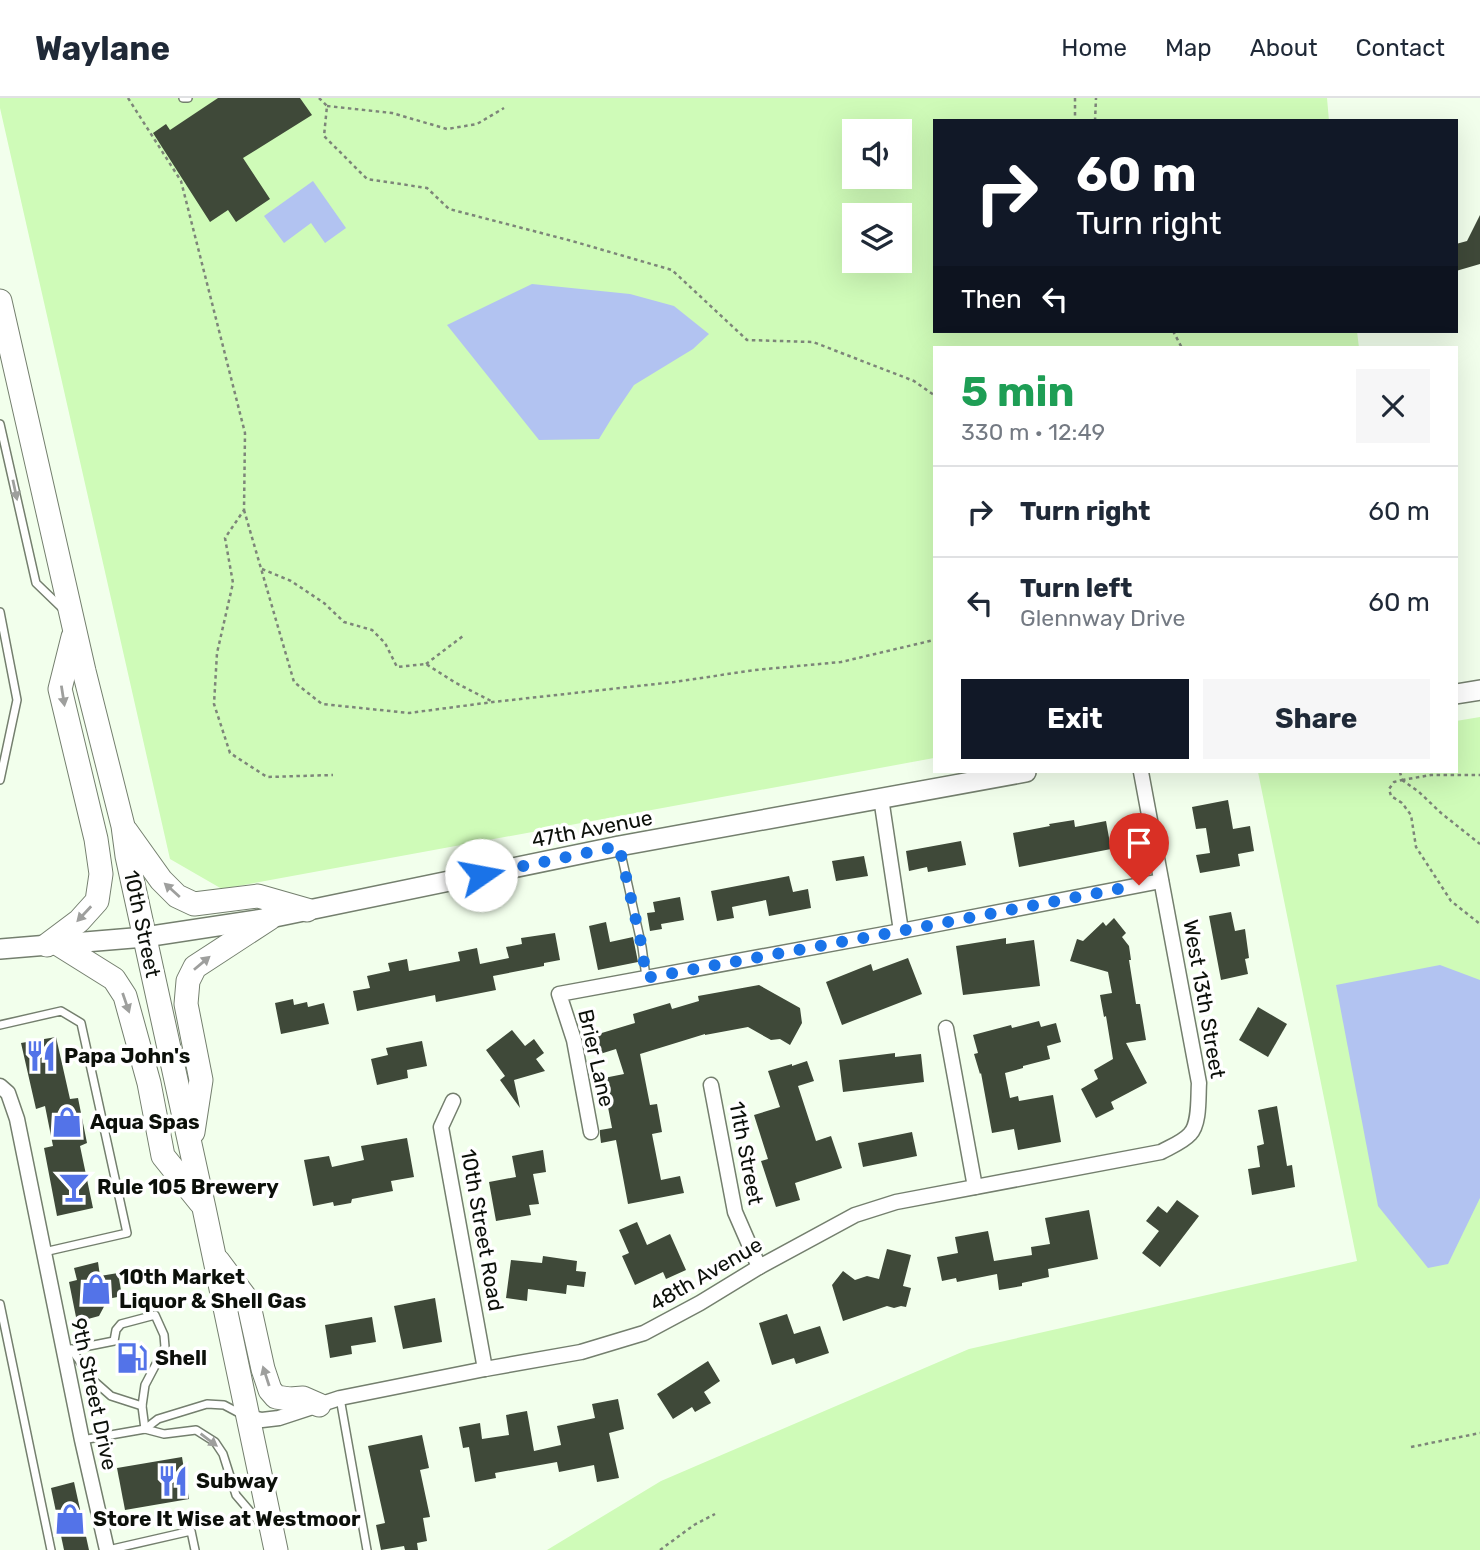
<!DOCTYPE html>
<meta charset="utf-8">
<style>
:root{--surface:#fff;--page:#f6f6f7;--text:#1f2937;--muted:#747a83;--line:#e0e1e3;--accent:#111827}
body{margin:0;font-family:Rubik,sans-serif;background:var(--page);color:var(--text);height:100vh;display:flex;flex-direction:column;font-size:26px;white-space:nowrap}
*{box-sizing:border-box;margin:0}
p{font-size:23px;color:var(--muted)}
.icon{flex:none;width:38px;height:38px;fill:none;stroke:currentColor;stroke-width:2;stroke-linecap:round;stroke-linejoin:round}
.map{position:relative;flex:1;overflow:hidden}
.details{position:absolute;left:933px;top:248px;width:525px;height:427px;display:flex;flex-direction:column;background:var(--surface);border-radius:0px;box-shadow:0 7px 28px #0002}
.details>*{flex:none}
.guide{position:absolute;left:933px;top:21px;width:525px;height:214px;border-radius:0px;box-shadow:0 7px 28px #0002;background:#111827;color:#fff;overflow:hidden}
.controls{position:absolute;left:842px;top:21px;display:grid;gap:14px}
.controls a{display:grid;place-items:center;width:70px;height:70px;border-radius:0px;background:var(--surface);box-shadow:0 7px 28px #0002;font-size:35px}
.pin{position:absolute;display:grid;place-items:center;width:60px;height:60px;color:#fff;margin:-72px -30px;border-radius:50% 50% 50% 0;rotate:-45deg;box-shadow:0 0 7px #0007}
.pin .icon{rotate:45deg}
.me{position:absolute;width:77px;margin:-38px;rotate:78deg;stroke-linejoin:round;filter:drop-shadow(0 0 5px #0008)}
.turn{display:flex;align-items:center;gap:24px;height:147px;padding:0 28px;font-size:32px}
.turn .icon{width:91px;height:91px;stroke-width:2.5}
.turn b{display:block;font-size:49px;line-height:60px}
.then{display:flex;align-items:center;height:66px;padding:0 28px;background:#0003;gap:14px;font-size:26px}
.round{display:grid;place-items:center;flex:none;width:74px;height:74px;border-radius:0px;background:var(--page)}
.overview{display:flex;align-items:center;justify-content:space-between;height:119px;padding:0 28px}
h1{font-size:42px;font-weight:700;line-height:52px;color:#1e9e55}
.cta{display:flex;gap:14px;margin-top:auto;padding:14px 28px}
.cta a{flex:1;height:80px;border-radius:0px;background:var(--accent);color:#fff;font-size:28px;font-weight:700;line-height:80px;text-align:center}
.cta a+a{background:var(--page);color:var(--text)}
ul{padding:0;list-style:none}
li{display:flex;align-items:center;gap:21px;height:91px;padding:0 28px;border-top:2px solid var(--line)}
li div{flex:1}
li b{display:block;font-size:26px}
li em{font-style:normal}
header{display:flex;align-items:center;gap:42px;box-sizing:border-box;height:98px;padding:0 35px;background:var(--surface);border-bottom:2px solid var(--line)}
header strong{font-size:33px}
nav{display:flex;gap:38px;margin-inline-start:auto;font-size:24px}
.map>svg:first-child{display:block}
</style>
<header>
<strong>Waylane</strong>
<nav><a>Home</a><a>Map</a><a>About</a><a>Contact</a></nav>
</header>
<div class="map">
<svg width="1480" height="1452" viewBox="0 0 1480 1452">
<rect width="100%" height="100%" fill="#f2ffec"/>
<!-- green -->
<g fill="#cffbb8" fill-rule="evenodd">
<path d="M 0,0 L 1327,0 L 1329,23 L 934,23 L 934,233 L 1357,233 L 1359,250 L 934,250 L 934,660 L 222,791 L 170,761 L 0,10 ZM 854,33 L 900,33 L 900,79 L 854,79 ZM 854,117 L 900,117 L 900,163 L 854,163 Z"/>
<path d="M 1480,619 L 1480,1452 L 547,1452 L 661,1383 L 969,1251 L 1357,1163 L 1258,674 L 1456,674 L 1456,623 Z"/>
</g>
<!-- water -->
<g fill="#b2c3f1">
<path d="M 313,83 L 346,130 L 325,145 L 311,125 L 284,145 L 264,118 Z"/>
<path d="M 532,186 L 630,196 L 674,208 L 709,236 L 693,251 L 634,287 L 613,318 L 599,341 L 539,342 L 447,227 Z"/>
<path d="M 1440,867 L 1480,882 L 1480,1100 L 1448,1166 L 1428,1170 L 1378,1108 L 1336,887 Z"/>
</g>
<!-- building -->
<g fill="#3f4939">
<path d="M 218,0 L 300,0 L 312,17 L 243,60 L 270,101 L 236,124 L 228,112 L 210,124 L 153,35 L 166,26 L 170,32 Z"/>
<path d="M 1480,117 L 1480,166 L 1456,173 L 1456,146 L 1467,143 Z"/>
<path d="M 1228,702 L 1233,731 L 1250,728 L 1254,753 L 1238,756 L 1240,768 L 1200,775 L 1196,757 L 1210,755 L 1206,730 L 1196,731 L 1192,709 Z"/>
<path d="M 1074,722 L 1075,729 L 1106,723 L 1111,751 L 1019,769 L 1013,735 L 1050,728 L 1049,726 Z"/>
<path d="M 961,743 L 966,767 L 928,774 L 927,769 L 909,773 L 906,753 Z"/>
<path d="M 864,758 L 868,778 L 836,783 L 832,763 Z"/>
<path d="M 789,778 L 793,794 L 808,791 L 811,810 L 769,818 L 766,802 L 732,809 L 734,820 L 717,823 L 711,793 Z"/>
<path d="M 680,799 L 684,822 L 661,826 L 662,831 L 650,833 L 647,815 L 655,814 L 653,804 Z"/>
<path d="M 1231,814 L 1235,833 L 1245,831 L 1249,860 L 1245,861 L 1248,876 L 1221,882 L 1209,818 Z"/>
<path d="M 1114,820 L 1126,835 L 1122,839 L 1129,848 L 1131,862 L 1129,862 L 1136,906 L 1140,906 L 1146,942 L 1126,945 L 1147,985 L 1111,1004 L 1114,1011 L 1096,1020 L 1081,991 L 1098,981 L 1094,972 L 1113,961 L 1106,918 L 1104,919 L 1100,897 L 1112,895 L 1108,874 L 1070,863 L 1077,841 L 1083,843 L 1103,824 L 1106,828 Z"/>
<path d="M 606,824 L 610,844 L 633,839 L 638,864 L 598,872 L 589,828 Z"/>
<path d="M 555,835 L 560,862 L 544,865 L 544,868 L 493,878 L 496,892 L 436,904 L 435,897 L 357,913 L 353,893 L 370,890 L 367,878 L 390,873 L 388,865 L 407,861 L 409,873 L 460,863 L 458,854 L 477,850 L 480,866 L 509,860 L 506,849 L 522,846 L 521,840 Z"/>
<path d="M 1006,840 L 1006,846 L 1034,842 L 1040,888 L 963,897 L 956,848 Z"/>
<path d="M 908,860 L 922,896 L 842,927 L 826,884 L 871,866 L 873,873 Z"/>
<path d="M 759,887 L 800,910 L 802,925 L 790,947 L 780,941 L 771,942 L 748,929 L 705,937 L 705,936 L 640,956 L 650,1007 L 657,1006 L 662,1034 L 652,1036 L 661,1082 L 680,1078 L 684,1095 L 628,1106 L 616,1042 L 601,1045 L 600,1037 L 600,1032 L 612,1030 L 607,1004 L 604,1005 L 599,981 L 624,976 L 616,951 L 600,956 L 595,937 L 635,925 L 633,916 L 670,905 L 672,911 L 699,903 L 698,898 Z"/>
<path d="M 293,901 L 294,907 L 307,904 L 308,909 L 324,905 L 329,926 L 281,936 L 275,905 Z"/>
<path d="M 1258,909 L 1287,926 L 1268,959 L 1239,942 Z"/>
<path d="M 1039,923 L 1041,929 L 1056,925 L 1061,944 L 1047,948 L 1050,961 L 1023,968 L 1023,970 L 1005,975 L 1010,1000 L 1018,998 L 1019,1003 L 1053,997 L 1061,1044 L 1018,1052 L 1014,1031 L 992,1035 L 981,975 L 980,976 L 974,956 L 978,955 L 973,937 L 1011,927 L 1012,930 Z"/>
<path d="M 512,932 L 525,948 L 534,941 L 544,955 L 536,961 L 545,973 L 514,982 L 520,1010 L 500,982 L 505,978 L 486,952 Z"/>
<path d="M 56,939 L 70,1001 L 78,1000 L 87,1045 L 80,1048 L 93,1110 L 57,1118 L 44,1050 L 53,1048 L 45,1008 L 36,1011 L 21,945 Z"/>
<path d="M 422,943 L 427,968 L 407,972 L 408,980 L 377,987 L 371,961 L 388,957 L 386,950 Z"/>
<path d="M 895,955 L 895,959 L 921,956 L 924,984 L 843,994 L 839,962 Z"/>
<path d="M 807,963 L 814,983 L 798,988 L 816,1043 L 831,1038 L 842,1070 L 795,1085 L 800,1102 L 776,1109 L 761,1063 L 768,1061 L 754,1017 L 780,1009 L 768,973 L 792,966 L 792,968 Z"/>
<path d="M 1277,1008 L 1287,1068 L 1292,1067 L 1295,1089 L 1252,1097 L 1248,1071 L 1260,1069 L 1257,1048 L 1264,1046 L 1258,1012 Z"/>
<path d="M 912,1034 L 917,1058 L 863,1069 L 858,1045 Z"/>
<path d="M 407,1040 L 414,1079 L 391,1083 L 393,1093 L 352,1101 L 351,1105 L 334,1108 L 333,1104 L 313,1108 L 304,1062 L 329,1058 L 332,1069 L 364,1062 L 361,1048 Z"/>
<path d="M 543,1052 L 546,1074 L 533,1076 L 539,1106 L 529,1107 L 531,1117 L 496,1123 L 489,1084 L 516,1079 L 512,1058 Z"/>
<path d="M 1177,1102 L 1199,1118 L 1160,1169 L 1142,1155 L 1159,1133 L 1146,1123 L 1158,1108 L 1167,1115 Z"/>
<path d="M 1089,1112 L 1098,1161 L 1048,1171 L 1049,1179 L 1022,1185 L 1022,1188 L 999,1192 L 997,1176 L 957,1184 L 956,1180 L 942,1183 L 937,1159 L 958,1155 L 955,1139 L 988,1133 L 994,1163 L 1032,1157 L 1031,1149 L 1050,1146 L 1045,1120 Z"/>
<path d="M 637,1124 L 647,1147 L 670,1136 L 686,1172 L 666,1181 L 663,1174 L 635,1187 L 622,1158 L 629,1155 L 619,1132 Z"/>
<path d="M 887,1151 L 911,1157 L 903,1188 L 911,1190 L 906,1209 L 901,1208 L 894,1210 L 887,1208 L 843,1223 L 832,1187 L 843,1173 L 855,1182 L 867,1178 L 879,1181 Z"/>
<path d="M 543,1158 L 577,1163 L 576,1173 L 586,1174 L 584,1189 L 567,1187 L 566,1196 L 528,1191 L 527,1203 L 506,1200 L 511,1162 L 542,1165 Z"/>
<path d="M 98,1164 L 100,1178 L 118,1175 L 122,1198 L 108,1201 L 99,1218 L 77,1224 L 69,1184 L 77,1182 L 74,1170 Z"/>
<path d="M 435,1200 L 442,1244 L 403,1251 L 394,1208 Z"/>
<path d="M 787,1216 L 794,1236 L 820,1228 L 829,1255 L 796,1266 L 794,1260 L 772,1267 L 759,1225 Z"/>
<path d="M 372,1219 L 376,1244 L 351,1248 L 352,1256 L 330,1260 L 325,1227 Z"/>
<path d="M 708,1263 L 720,1283 L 704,1294 L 711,1305 L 695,1314 L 692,1309 L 673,1321 L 657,1296 Z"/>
<path d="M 618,1301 L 624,1331 L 609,1335 L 619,1380 L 597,1384 L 594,1367 L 559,1374 L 557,1364 L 495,1375 L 496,1380 L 475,1384 L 469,1349 L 463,1350 L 459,1329 L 480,1325 L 482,1341 L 509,1337 L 506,1317 L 527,1313 L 534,1353 L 561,1347 L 557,1328 L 595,1320 L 592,1306 Z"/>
<path d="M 422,1337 L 429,1370 L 420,1372 L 430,1419 L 423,1420 L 427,1443 L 417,1445 L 418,1452 L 405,1452 L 404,1448 L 381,1452 L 376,1427 L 385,1425 L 368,1348 Z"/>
<path d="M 182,1359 L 189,1401 L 125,1412 L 117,1370 Z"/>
<path d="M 74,1384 L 89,1452 L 64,1452 L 51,1390 Z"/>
</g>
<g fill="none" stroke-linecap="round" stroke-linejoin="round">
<defs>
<g id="lane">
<path d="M 183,0 L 188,0"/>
<path d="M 0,326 L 36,485 L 64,512"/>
<path d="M 0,514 L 17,602 L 0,682"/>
<path d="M 620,751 L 642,849 L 646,879"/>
<path d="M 0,927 L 61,913 L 81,925 L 127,1135 L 44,1154"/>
<path d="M 0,1206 L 51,1452"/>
<path d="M 71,1251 L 94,1283 L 111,1298 L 142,1308"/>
<path d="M 64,1253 L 114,1243 L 116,1232 L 121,1226 L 155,1217 L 164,1237 L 165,1249 L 145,1287 L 142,1308 L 145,1331"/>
<path d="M 340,1300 L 367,1452"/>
<path d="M 145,1331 L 158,1321 L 207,1306 L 224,1307 L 241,1316"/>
<path d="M 82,1342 L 145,1331 L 164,1336 L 196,1332 L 215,1344 L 223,1356 L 236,1397 L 265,1431"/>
<path d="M 108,1452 L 191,1433 L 195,1452"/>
</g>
<g id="street">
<path d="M 881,700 L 901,833"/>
<path d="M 946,930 L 975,1089"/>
<path d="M 711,987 L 735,1114 L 759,1169"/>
<path d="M 0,988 L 8,995 L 17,1021 L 82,1342 L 107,1452"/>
<path d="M 453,1003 L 441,1029 L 485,1271"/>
<path d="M 591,1034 L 574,942 L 559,896 L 901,833 L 1161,783"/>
<path d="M 247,1319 L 262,1322 L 279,1320 L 340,1300 L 485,1271 L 581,1254 L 644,1235 L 700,1205 L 759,1169 L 855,1117 L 896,1104 L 1161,1054 C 1170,1049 1183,1044 1190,1036 C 1200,1026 1198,999 1199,985 L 1141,674"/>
</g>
<g id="secondary">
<path d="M 1456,596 L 1480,592"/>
<path d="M 0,851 L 145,839 L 270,820 L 619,748 L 1026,674"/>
</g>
<g id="primary">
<path d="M 0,203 L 84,573 L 123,728 L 127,758 L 204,1110 L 276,1452"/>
<path d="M 126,733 L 161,782 L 177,798 L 194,806 L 258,798 L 307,812"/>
<path d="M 58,846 L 114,881 L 125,898 L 149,985 L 163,1058 L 200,1104"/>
<path d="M 47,847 L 79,823 L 97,803 L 101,776 L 96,741 L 60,591 L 73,539"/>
<path d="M 193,1034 L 201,982 L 186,906 L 188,883 L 195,869 L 270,820"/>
<path d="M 218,1163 L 248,1203 L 263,1271 L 270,1292 L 276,1299 L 290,1301 L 303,1300 L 319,1307"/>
</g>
</defs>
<!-- lane casing -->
<use href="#lane" stroke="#747f6e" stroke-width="10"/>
<!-- street casing -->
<use href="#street" stroke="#747f6e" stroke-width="17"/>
<!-- secondary casing -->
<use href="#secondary" stroke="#747f6e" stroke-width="22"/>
<!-- primary casing -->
<use href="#primary" stroke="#747f6e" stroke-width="25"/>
<!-- path -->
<g stroke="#7d8579" stroke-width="2.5" stroke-dasharray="3.5 3.5" stroke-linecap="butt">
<path d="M 128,0 L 181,83 L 245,335 L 244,412 L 225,440 L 233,485 L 217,555 L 214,606 L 230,655 L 267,679 L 333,677"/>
<path d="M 319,0 L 327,8 L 324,38 L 367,81 L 427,90 L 449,111 L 572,143 L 672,172 L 747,242 L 813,244 L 914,283 L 934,297"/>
<path d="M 1075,0 L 1075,23"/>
<path d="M 327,8 L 392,15 L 447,31 L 477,26 L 504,10"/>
<path d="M 1095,23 L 1096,0"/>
<path d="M 1173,233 L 1182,250"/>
<path d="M 244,412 L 294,584 L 322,606 L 409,615 L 493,604 L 674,584 L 755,572 L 841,564 L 934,542"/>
<path d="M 262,471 L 291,483 L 324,505 L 344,524 L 372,532 L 385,545 L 397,569 L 426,566 L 456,585 L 493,604"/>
<path d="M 426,566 L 463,538"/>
<path d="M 1400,674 L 1402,682 L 1394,684 L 1389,691 L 1391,698 L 1402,705 L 1411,717 L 1416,749 L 1451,803 L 1480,826"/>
<path d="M 1402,682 L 1419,694 L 1441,715 L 1480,746"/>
<path d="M 1402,682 L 1431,677 L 1480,677"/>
<path d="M 1411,1349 L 1480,1335"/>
<path d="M 660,1452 L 694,1427 L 715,1416"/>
</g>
<!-- lane -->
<use href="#lane" stroke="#fff" stroke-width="7"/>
<!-- street -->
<use href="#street" stroke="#fff" stroke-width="14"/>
<!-- secondary -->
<use href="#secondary" stroke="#fff" stroke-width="19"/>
<!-- primary -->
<use href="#primary" stroke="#fff" stroke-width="23"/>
</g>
<!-- one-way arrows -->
<defs><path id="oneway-solid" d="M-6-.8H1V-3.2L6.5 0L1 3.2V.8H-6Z" transform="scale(1.75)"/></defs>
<g fill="#9e9f9d">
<use href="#oneway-solid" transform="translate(15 392) rotate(78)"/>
<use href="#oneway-solid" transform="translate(63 598) rotate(81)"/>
<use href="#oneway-solid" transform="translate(172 792) rotate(-138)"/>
<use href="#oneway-solid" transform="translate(84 816) rotate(133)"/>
<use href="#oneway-solid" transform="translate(202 865) rotate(-40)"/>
<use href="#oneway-solid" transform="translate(126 905) rotate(71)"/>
<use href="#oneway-solid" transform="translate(266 1278) rotate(-108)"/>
<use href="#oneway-solid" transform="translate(209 1342) rotate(37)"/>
</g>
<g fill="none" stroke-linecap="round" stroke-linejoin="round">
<!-- route -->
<path stroke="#1a73e8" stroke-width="12" stroke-dasharray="0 21.6" d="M 481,777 L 619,748 L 642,849 L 646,880 L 901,833 L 1139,787"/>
</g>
<!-- icons -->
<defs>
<symbol id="restaurant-bare" viewBox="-9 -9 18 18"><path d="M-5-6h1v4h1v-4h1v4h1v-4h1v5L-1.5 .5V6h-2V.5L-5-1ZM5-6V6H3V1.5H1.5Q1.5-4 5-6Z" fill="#5373e8" stroke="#fff" stroke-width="2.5" paint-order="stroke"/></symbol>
<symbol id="shop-bare" viewBox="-9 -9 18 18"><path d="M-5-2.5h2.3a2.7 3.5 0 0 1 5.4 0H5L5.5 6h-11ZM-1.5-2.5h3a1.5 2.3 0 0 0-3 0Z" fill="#5373e8" stroke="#fff" stroke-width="2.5" paint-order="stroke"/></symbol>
<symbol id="bar-bare" viewBox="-9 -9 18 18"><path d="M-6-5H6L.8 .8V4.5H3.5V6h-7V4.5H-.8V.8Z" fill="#5373e8" stroke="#fff" stroke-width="2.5" paint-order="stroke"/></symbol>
<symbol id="fuel-bare" viewBox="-9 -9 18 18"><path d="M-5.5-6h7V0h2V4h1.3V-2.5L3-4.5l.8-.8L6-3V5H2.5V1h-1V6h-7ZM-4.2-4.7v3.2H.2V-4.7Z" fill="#5373e8" stroke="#fff" stroke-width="2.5" paint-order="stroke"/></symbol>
</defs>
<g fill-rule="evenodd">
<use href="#restaurant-bare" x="19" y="936" width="44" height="44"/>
<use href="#shop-bare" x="45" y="1002" width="44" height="44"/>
<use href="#bar-bare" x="52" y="1067" width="44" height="44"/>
<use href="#shop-bare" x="74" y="1169" width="44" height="44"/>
<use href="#fuel-bare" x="110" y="1238" width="44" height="44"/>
<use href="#restaurant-bare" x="151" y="1361" width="44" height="44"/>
<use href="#shop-bare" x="48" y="1399" width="44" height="44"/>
</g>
<g text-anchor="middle" stroke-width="7" stroke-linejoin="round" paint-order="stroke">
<!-- street labels -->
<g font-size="21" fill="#0c100a" stroke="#fff">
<text transform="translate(592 731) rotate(-11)" y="7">47th Avenue</text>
<text transform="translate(142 826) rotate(78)" y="7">10th Street</text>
<text transform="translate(1204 901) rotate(80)" y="7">West 13th Street</text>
<text transform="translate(596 960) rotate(77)" y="7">Brier Lane</text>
<text transform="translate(746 1055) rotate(79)" y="7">11th Street</text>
<text transform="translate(482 1132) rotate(80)" y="7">10th Street Road</text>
<text transform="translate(706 1176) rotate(-30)" y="7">48th Avenue</text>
<text transform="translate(94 1296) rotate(78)" y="7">9th Street Drive</text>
</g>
<!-- poi labels -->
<g font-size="21" font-weight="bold" fill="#0c100a" stroke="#fff" text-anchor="start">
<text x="64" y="965">Papa John's</text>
<text x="90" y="1031">Aqua Spas</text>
<text x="97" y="1096">Rule 105 Brewery</text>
<text x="119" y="1186">10th Market<tspan x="119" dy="24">Liquor &amp; Shell Gas</tspan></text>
<text x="155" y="1267">Shell</text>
<text x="196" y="1390">Subway</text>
<text x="93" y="1428">Store It Wise at Westmoor</text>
</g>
</g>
</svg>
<div class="controls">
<a><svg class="icon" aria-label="sound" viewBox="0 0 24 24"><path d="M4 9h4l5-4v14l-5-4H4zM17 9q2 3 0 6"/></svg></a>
<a><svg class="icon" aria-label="layers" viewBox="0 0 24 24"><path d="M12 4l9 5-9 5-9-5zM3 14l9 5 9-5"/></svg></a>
</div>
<div class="pin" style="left:1139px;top:787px;background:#d93025"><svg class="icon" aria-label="arrive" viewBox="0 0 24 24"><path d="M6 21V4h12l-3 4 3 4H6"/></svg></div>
<svg class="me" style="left:481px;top:777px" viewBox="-20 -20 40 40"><circle r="19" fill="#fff"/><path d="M0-13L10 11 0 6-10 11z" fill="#1a73e8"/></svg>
<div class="guide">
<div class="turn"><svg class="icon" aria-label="right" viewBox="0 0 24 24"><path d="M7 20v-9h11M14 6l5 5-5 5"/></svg><div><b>60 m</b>Turn right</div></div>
<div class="then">Then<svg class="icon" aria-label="left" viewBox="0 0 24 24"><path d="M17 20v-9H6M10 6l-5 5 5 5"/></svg></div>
</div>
<section class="details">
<div class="overview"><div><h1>5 min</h1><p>330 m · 12:49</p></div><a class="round"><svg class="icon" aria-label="close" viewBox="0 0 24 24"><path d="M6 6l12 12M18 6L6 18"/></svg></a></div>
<ul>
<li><svg class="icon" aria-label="right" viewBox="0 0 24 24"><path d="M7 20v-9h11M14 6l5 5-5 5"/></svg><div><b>Turn right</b></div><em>60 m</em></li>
<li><svg class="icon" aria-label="left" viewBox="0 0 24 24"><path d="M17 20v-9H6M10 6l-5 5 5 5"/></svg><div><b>Turn left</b><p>Glennway Drive</p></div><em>60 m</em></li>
</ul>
<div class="cta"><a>Exit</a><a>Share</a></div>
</section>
</div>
